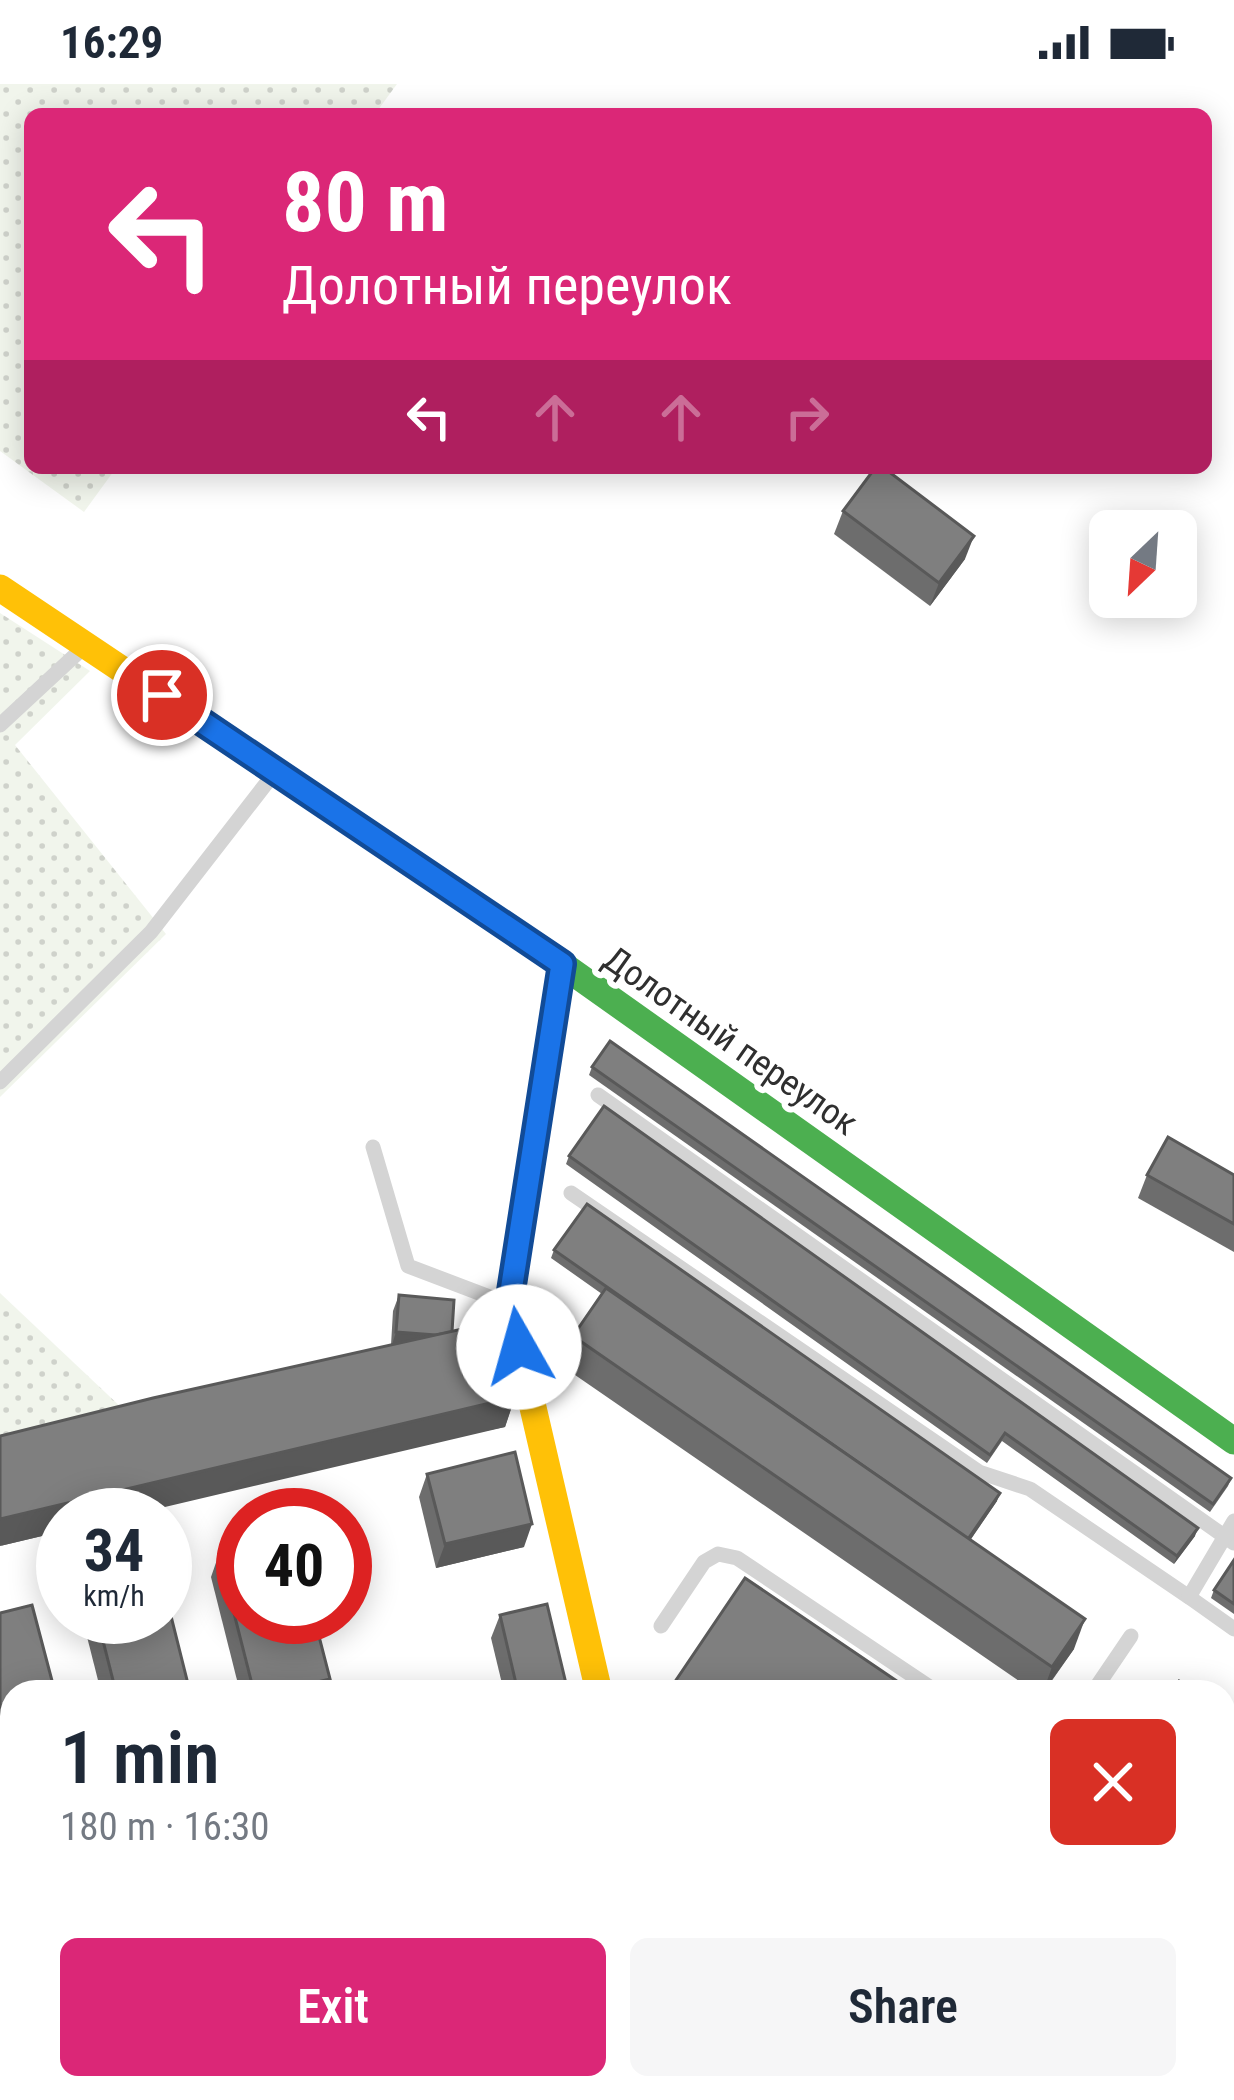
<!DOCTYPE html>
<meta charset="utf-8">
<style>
:root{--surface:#fff;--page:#f6f6f7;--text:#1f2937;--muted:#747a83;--accent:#db2777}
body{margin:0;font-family:"Roboto Condensed",sans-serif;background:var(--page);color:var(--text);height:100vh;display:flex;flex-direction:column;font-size:45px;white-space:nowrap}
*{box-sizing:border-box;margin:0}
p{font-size:39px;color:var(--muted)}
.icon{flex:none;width:66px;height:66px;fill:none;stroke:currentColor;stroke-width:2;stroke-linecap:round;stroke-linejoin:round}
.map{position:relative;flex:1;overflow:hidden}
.panel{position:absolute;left:0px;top:1596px;width:1236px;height:420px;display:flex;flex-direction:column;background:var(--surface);border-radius:36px 36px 0 0;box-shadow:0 6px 30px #0003}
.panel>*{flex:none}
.top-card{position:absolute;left:24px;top:24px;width:1188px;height:366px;border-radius:18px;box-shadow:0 6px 30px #0003;background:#db2777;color:#fff;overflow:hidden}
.needle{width:78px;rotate:205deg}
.tools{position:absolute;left:1089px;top:426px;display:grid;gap:24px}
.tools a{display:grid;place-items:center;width:108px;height:108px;border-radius:18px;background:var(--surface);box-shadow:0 6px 30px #0003;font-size:60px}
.speed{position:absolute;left:36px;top:1404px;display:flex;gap:24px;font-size:60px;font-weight:700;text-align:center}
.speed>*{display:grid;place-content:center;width:156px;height:156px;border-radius:50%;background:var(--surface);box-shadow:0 6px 30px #0003;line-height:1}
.speed small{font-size:30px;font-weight:400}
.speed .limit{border:18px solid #d22;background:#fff;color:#111}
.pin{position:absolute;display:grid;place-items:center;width:102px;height:102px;color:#fff;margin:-51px;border:6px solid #fff;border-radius:50%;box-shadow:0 3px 12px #0007}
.me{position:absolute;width:132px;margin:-66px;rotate:353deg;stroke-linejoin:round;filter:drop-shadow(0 0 9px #0008)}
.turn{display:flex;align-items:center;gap:42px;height:252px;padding:0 60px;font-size:54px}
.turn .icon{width:156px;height:156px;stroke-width:2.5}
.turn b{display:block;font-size:84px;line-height:102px}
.lanes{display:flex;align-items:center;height:114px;padding:0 60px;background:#0003;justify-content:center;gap:60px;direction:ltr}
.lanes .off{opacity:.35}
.round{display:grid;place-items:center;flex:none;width:126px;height:126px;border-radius:18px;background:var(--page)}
.summary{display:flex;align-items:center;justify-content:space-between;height:204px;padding:0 60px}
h1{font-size:72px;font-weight:600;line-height:90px}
.action{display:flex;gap:24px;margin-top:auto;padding:24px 60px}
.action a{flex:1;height:138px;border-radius:18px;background:var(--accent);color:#fff;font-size:48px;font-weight:600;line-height:138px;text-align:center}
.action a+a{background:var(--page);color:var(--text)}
.status{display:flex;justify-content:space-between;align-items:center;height:84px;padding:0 60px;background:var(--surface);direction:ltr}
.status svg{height:33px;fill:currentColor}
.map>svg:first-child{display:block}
</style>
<div class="status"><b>16:29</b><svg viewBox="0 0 49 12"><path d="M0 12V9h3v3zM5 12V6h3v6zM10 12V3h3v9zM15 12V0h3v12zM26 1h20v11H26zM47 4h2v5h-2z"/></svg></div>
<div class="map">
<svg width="1234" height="2016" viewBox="0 0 1234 2016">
<defs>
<pattern id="grass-dots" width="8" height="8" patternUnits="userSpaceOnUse" patternTransform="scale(3)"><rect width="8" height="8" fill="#f1f5ec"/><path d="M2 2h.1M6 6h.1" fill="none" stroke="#cfd2cb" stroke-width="1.8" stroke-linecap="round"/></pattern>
</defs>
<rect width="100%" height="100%" fill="#fff"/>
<!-- grass -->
<g fill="url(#grass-dots)">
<path d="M 0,0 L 397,0 L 375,30 L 30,30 L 30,384 L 116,384 L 84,428 L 0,367 Z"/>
<path d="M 0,529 L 90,587 L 15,661 L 166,850 L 0,1013 Z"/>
<path d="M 0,1209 L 143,1344 L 0,1379 Z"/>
</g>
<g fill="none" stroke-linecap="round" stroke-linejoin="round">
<!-- lane -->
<g stroke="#d4d4d4" stroke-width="15">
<path d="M 0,641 L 83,564"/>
<path d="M 0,998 L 151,848 L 272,692"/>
<path d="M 598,1011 L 1234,1459"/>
<path d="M 373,1063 L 408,1182 L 508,1220"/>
<path d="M 571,1109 L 979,1388 L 1030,1405 L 1189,1513"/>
<path d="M 1234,1437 L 1189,1513 L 1234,1545"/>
<path d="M 661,1542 L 704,1478 L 718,1470 L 737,1474 L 937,1608"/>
<path d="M 1093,1608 L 1131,1552"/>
<path d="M 1224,1884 L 1234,1891"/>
<path d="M 942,2004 L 944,2016"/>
</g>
<!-- street -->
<path stroke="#d4d4d4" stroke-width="30" d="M 690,2004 L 693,2016"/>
<!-- fast -->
<path stroke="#4caf50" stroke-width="27" d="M 543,867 L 1234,1357"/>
<!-- slow -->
<g stroke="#ffc107" stroke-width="27">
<path d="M 0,504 L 543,867"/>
<path d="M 562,880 L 509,1220 L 599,1608"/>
</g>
</g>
<!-- wall -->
<g fill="#6d6d6d">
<path d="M 843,427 L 965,475 L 930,522 L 834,450 Z"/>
<path d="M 592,983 L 1231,1394 L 1228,1402 L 1210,1428 L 589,991 Z"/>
<path d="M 569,1072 L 1195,1452 L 1174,1480 L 1002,1357 L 987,1379 L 566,1080 Z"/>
<path d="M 1147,1091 L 1234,1091 L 1234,1168 L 1138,1114 Z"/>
<path d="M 554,1166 L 997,1417 L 970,1456 L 1074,1565 L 1044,1608 L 1035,1608 L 562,1282 L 573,1252 L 602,1210 L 551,1174 Z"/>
<path d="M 399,1211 L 452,1248 L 515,1313 L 505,1343 L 63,1431 L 63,1447 L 0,1462 L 391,1261 L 393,1227 Z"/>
<path d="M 427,1390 L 524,1463 L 436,1484 L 419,1413 Z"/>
<path d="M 219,1470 L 325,1608 L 240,1608 L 211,1493 Z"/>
<path d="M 1234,1476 L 1234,1530 L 1211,1514 L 1214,1506 Z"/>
<path d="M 500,1531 L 568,1608 L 504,1608 L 491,1554 Z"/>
<path d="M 82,1533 L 165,1533 L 190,1608 L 101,1608 Z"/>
<path d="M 1224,1629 L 1234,1636 L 1234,1718 L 1224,1711 Z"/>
<path d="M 1224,1733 L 1234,1740 L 1234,1851 L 1224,1843 Z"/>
<path d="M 465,2004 L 518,2004 L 514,2016 L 468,2016 Z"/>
<path d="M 772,2004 L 862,2004 L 865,2016 L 775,2016 Z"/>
<path d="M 1100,2004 L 1224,2004 L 1229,2014 L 1229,2016 L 1095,2016 Z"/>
</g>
<!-- shaded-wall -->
<g fill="#595959">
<path d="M 974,452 L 965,475 L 930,522 L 939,499 Z"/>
<path d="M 396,1248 L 451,1252 L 391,1264 Z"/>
<path d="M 515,1313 L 505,1343 L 131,1431 L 63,1431 L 63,1447 L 0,1462 L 0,1435 Z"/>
<path d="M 1000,1409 L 997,1417 L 965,1464 L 968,1456 Z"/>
<path d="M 532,1440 L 524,1463 L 436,1484 L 445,1460 Z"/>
<path d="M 1198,1444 L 1195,1452 L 1174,1480 L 1177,1472 Z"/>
<path d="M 1085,1535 L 1074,1565 L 1043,1608 L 1052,1583 Z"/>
<path d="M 330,1595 L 325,1608 L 276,1608 Z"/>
<path d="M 12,1673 L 12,1693 L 0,1696 L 0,1686 L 4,1675 Z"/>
<path d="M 12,1798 L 12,1825 L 0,1828 L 0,1800 Z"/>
<path d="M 76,2004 L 160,2004 L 157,2013 L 144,2016 L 22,2016 Z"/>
<path d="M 507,2004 L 518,2004 L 514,2016 L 476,2016 L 477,2012 Z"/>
<path d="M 541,2004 L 562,2004 L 539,2009 Z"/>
</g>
<!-- building -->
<g fill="#7f7f7f" stroke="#595959" stroke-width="3">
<path d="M 875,384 L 884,384 L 974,452 L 939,499 L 843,427 Z"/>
<path d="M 610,957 L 1231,1394 L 1213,1420 L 592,983 Z"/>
<path d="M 604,1022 L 1198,1444 L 1177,1472 L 1005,1349 L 990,1371 L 569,1072 Z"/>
<path d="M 1168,1053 L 1234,1091 L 1234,1140 L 1147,1091 Z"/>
<path d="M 587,1120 L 1000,1409 L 968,1455 L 554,1166 Z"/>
<path d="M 606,1204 L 1085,1535 L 1052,1583 L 573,1252 Z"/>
<path d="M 399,1211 L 454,1216 L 452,1248 L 436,1251 L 396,1248 Z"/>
<path d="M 498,1237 L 515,1313 L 0,1435 L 0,1352 L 153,1314 Z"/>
<path d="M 515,1368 L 532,1440 L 445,1460 L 427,1390 Z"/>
<path d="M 243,1464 L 243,1533 L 314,1533 L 330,1595 L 276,1608 L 254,1608 L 219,1470 Z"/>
<path d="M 1234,1476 L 1234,1520 L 1214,1506 Z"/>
<path d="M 745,1494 L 913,1608 L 668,1608 Z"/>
<path d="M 165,1508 L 190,1608 L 116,1608 L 97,1533 L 165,1533 Z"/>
<path d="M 547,1520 L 568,1608 L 518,1608 L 500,1531 Z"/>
<path d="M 32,1521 L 55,1608 L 12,1608 L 12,1673 L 4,1675 L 0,1659 L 0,1529 Z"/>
<path d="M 1179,1597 L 1195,1608 L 1171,1608 Z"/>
<path d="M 1224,1629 L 1234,1636 L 1234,1681 L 1224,1674 Z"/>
<path d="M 12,1718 L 12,1798 L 0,1800 L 0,1721 Z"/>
<path d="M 1224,1733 L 1234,1740 L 1234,1813 L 1224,1805 Z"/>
<path d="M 12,1859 L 12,2004 L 76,2004 L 22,2016 L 0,2016 L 0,1862 Z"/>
<path d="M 1224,1993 L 1229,2014 L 1221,2016 L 1108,2016 L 1105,2004 L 1224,2004 Z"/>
<path d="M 475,2004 L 507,2004 L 477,2012 Z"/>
<path d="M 790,2004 L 862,2004 L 865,2016 L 793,2016 Z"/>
</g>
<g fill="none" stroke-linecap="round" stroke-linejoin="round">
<defs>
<path id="route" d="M 162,611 L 562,880 L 509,1220 L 519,1263"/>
</defs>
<!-- route casing -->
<use href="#route" stroke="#114b97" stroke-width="30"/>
<!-- route -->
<use href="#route" stroke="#1a73e8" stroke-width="21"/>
</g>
<g text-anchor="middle" stroke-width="12" stroke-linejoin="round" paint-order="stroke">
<!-- street labels -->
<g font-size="36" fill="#2f2f2f" stroke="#fff">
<text transform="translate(731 956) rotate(35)" y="13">Долотный переулок</text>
</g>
</g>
</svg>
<div class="tools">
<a><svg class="needle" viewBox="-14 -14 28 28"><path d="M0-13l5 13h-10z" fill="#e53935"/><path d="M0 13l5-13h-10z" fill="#747a83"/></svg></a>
</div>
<div class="speed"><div>34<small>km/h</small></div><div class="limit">40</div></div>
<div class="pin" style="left:162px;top:611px;background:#d93025"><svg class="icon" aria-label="arrive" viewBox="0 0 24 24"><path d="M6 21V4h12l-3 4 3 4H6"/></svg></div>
<svg class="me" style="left:519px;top:1263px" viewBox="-20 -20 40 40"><circle r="19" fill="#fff"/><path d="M0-13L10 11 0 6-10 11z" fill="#1a73e8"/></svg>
<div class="top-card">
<div class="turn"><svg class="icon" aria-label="left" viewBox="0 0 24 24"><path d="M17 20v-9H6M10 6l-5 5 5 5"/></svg><div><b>80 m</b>Долотный переулок</div></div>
<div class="lanes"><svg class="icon" aria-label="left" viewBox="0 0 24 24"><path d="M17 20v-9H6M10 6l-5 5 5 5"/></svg><svg class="icon off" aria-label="ahead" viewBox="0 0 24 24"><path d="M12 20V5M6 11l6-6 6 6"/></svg><svg class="icon off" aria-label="ahead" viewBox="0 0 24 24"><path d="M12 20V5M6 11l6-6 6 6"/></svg><svg class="icon off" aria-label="right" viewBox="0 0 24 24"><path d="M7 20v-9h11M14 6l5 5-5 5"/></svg></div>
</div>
<section class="panel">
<div class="summary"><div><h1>1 min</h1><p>180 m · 16:30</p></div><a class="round" style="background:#d93025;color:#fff"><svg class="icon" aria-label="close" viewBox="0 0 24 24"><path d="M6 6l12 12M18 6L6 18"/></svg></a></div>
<div class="action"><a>Exit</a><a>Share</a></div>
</section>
</div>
